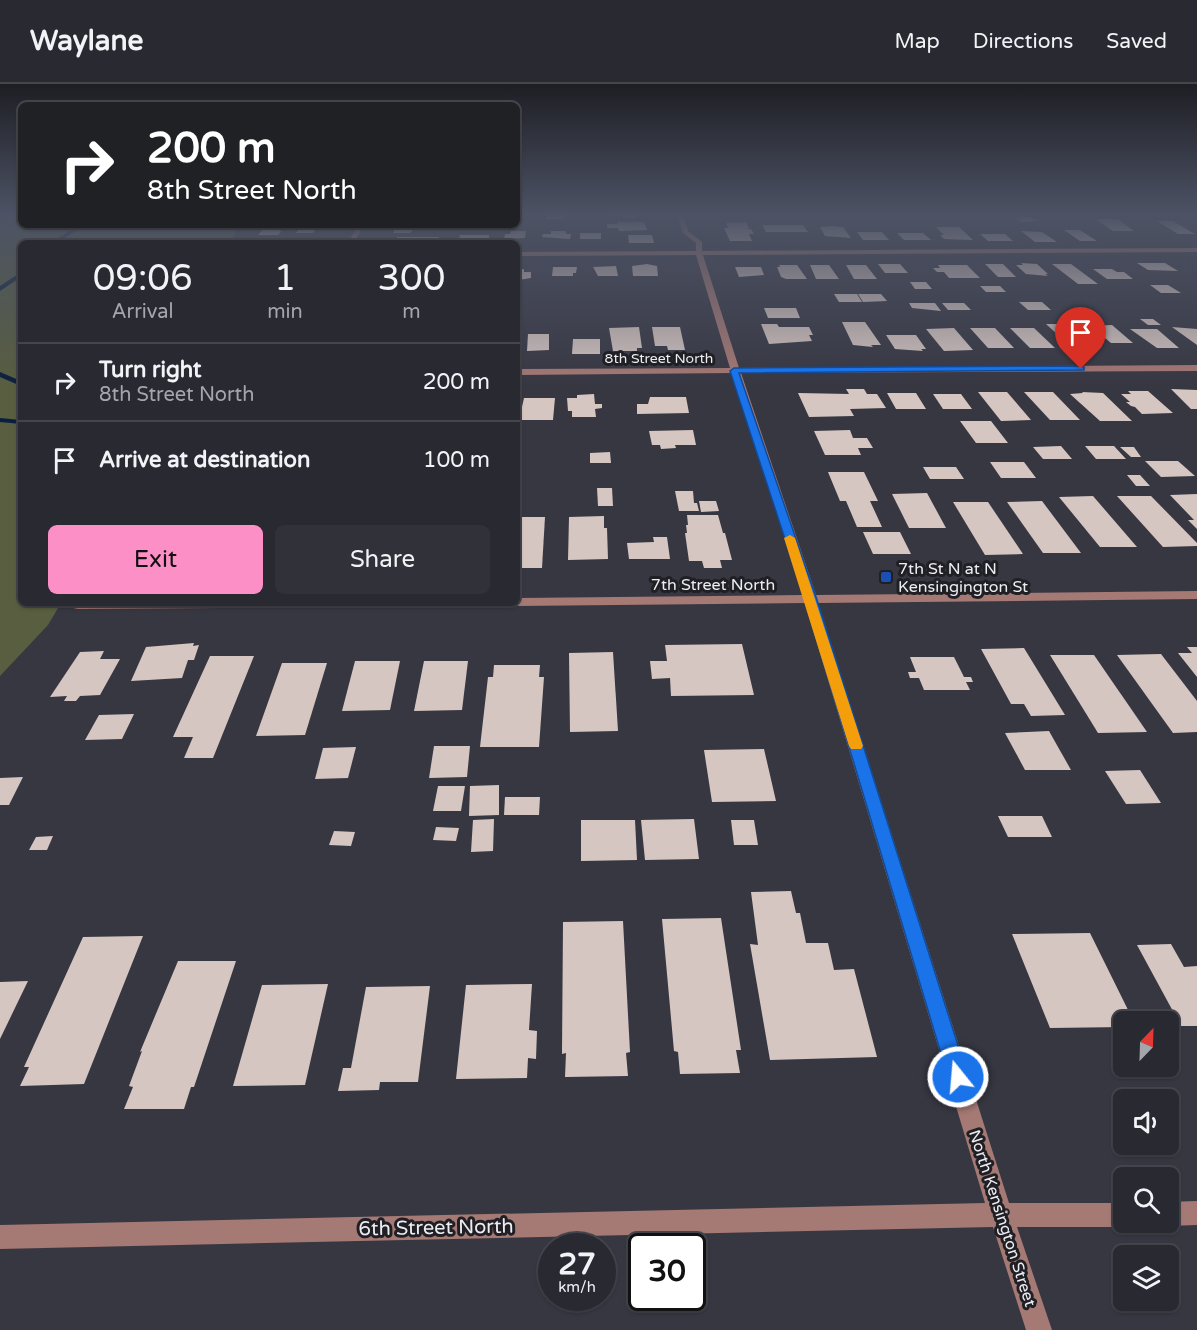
<!DOCTYPE html>
<style>
:root{--surface:#292932;--page:#31313a;--text:#f1f3f6;--muted:#a5a6ac;--line:#45454d;--accent:#fb8fc6}
body{margin:0;font-family:"Varela Round",sans-serif;background:var(--page);color:var(--text);height:100vh;display:flex;flex-direction:column;font-size:22px;white-space:nowrap}
*{box-sizing:border-box;margin:0}
p{font-size:20px;color:var(--muted)}
.icon{flex:none;width:33px;height:33px;fill:none;stroke:currentColor;stroke-width:2;stroke-linecap:round;stroke-linejoin:round}
.map{position:relative;flex:1;overflow:hidden}
.side{position:absolute;left:18px;top:156px;width:502px;height:366px;display:flex;flex-direction:column;background:var(--surface);border-radius:9px;box-shadow:0 2px 4px #0004,0 0 0 2px var(--line)}
.side>*{flex:none}
.banner{position:absolute;left:18px;top:18px;width:502px;height:126px;border-radius:9px;box-shadow:0 2px 4px #0004,0 0 0 2px var(--line);background:#202124;color:#fff;overflow:hidden}
.needle{width:39px;rotate:23deg}
.buttons{position:absolute;left:1113px;top:927px;display:grid;gap:12px}
.buttons a{display:grid;place-items:center;width:66px;height:66px;border-radius:9px;background:var(--surface);box-shadow:0 2px 4px #0004,0 0 0 2px var(--line);font-size:30px}
.speed{position:absolute;left:538px;top:1149px;display:flex;gap:12px;font-size:30px;font-weight:700;text-align:center}
.speed>*{display:grid;place-content:center;width:78px;height:78px;border-radius:50%;background:var(--surface);box-shadow:0 2px 4px #0004,0 0 0 2px var(--line);line-height:1}
.speed small{font-size:15px;font-weight:400}
.speed .limit{border:3px solid #111;border-radius:9px;background:#fff;color:#111}
.pin{position:absolute;display:grid;place-items:center;width:51px;height:51px;color:#fff;margin:-62px -26px;border-radius:50% 50% 50% 0;rotate:-45deg;box-shadow:0 0 6px #0007}
.pin .icon{rotate:45deg}
.me{position:absolute;width:66px;margin:-33px;rotate:343deg;stroke-linejoin:round;filter:drop-shadow(0 0 4px #0008)}
.turn{display:flex;align-items:center;gap:21px;height:126px;padding:0 30px;font-size:27px}
.turn .icon{width:78px;height:78px;stroke-width:2.5}
.turn b{display:block;font-size:42px;line-height:51px}
.eta{display:flex;justify-content:space-evenly;align-items:center;height:102px;text-align:center}
.eta b{font-size:36px;font-weight:600;line-height:42px}
.cta{display:flex;gap:12px;margin-top:auto;padding:12px 30px}
.cta a{flex:1;height:69px;border-radius:9px;background:var(--accent);color:#111;font-size:24px;font-weight:600;line-height:69px;text-align:center}
.cta a+a{background:var(--page);color:var(--text)}
ul{padding:0;list-style:none}
li{display:flex;align-items:center;gap:18px;height:78px;padding:0 30px;border-top:2px solid var(--line)}
li div{flex:1}
li b{display:block;font-size:22px}
li em{font-style:normal}
header{display:flex;align-items:center;gap:36px;box-sizing:border-box;height:84px;padding:0 30px;background:var(--surface);border-bottom:2px solid var(--line)}
header strong{font-size:28px}
nav{display:flex;gap:33px;margin-inline-start:auto;font-size:21px}
.map>svg:first-child{display:block}
</style>
<header>
<strong>Waylane</strong>
<nav><a>Map</a><a>Directions</a><a>Saved</a></nav>
</header>
<div class="map">
<svg width="1197" height="1246" viewBox="0 0 1197 1246">
<rect width="100%" height="100%" fill="#373742"/>
<!-- green -->
<path fill="#585e3f" d="M 0,130 L 21,130 L 21,141 L 242,141 L 236,146 L 231,159 L 21,159 L 21,519 L 61,519 L 48,541 L 0,592 Z"/>
<g fill="none" stroke-linecap="round" stroke-linejoin="round">
<!-- stream -->
<g fill="#0a1f3e" fill-rule="evenodd">
<path d="M 79,141 L 85,141 L 57,159 L 50,159 Z"/>
<path d="M 21,188 L 21,193 L 0,207 L 0,202 Z"/>
<path d="M 0,288 L 21,297 L 21,302 L 0,293 Z"/>
<path d="M 0,334 L 21,336 L 21,340 L 0,338 Z"/>
</g>
</g>
<!-- building -->
<g fill="#d6c6c1">
<path d="M 546,130 L 566,130 L 564,135 L 546,135 Z"/>
<path d="M 605,130 L 637,130 L 637,132 L 636,134 L 623,134 L 623,132 L 605,132 Z"/>
<path d="M 1015,133 L 1031,133 L 1037,137 L 1021,138 Z"/>
<path d="M 1095,135 L 1118,135 L 1134,147 L 1113,147 Z"/>
<path d="M 1157,137 L 1173,137 L 1195,150 L 1178,150 Z"/>
<path d="M 617,138 L 644,138 L 647,146 L 619,147 L 618,144 L 607,144 L 607,140 L 617,140 Z"/>
<path d="M 746,138 L 749,144 L 746,145 L 751,145 L 754,150 L 749,150 L 752,157 L 730,157 L 724,144 L 728,144 L 726,139 Z"/>
<path d="M 302,141 L 319,141 L 313,149 L 296,149 Z"/>
<path d="M 762,141 L 803,141 L 808,148 L 766,148 Z"/>
<path d="M 833,142 L 843,143 L 851,154 L 825,152 L 820,143 Z"/>
<path d="M 396,143 L 416,143 L 410,149 L 393,149 Z"/>
<path d="M 936,143 L 959,143 L 973,156 L 944,155 L 940,151 L 944,151 Z"/>
<path d="M 263,145 L 281,145 L 279,147 L 282,147 L 278,151 L 258,151 Z"/>
<path d="M 1064,146 L 1080,146 L 1097,157 L 1080,157 Z"/>
<path d="M 511,147 L 526,147 L 525,154 L 504,155 L 505,150 L 510,150 Z"/>
<path d="M 551,147 L 566,147 L 566,150 L 571,150 L 570,155 L 542,153 L 543,150 L 551,150 Z"/>
<path d="M 1021,147 L 1042,148 L 1057,158 L 1035,158 Z"/>
<path d="M 857,148 L 882,148 L 889,156 L 863,156 Z"/>
<rect x="580" y="149" width="21" height="6"/>
<path d="M 897,149 L 923,149 L 931,156 L 904,156 Z"/>
<path d="M 980,150 L 1005,150 L 1013,157 L 988,157 Z"/>
<path d="M 460,151 L 489,151 L 489,154 L 480,155 L 459,155 Z"/>
<path d="M 628,151 L 652,151 L 654,159 L 629,159 Z"/>
<path d="M 397,153 L 439,153 L 436,159 L 397,158 Z"/>
<path d="M 272,154 L 309,154 L 305,158 L 267,158 Z"/>
<path d="M 1021,179 L 1037,180 L 1048,190 L 1045,190 L 1048,192 L 1026,190 L 1016,181 L 1023,181 Z"/>
<path d="M 1137,179 L 1165,179 L 1178,187 L 1148,186 Z"/>
<path d="M 647,180 L 657,182 L 658,192 L 633,192 L 632,182 Z"/>
<path d="M 878,180 L 900,180 L 908,189 L 885,189 Z"/>
<path d="M 985,180 L 1003,180 L 1016,193 L 998,193 Z"/>
<path d="M 1052,180 L 1071,180 L 1098,200 L 1078,200 Z"/>
<path d="M 779,181 L 797,181 L 807,195 L 786,195 L 781,193 L 777,183 L 780,183 Z"/>
<path d="M 810,181 L 829,181 L 839,195 L 816,195 Z"/>
<path d="M 846,181 L 866,181 L 877,195 L 854,195 Z"/>
<path d="M 938,181 L 967,181 L 980,194 L 949,194 L 944,188 L 937,188 L 933,184 L 940,184 Z"/>
<path d="M 616,182 L 618,192 L 598,192 L 593,183 Z"/>
<path d="M 553,183 L 577,183 L 576,189 L 573,189 L 573,192 L 552,192 Z"/>
<path d="M 735,183 L 761,183 L 764,191 L 739,193 Z"/>
<path d="M 524,185 L 524,188 L 531,188 L 531,194 L 518,196 L 518,186 Z"/>
<path d="M 1093,185 L 1112,185 L 1117,188 L 1124,188 L 1133,195 L 1107,195 Z"/>
<path d="M 910,198 L 926,198 L 932,205 L 915,205 Z"/>
<path d="M 1150,201 L 1168,201 L 1181,209 L 1161,209 Z"/>
<path d="M 980,202 L 1000,202 L 1006,208 L 986,208 Z"/>
<path d="M 834,210 L 857,210 L 862,218 L 839,218 Z"/>
<path d="M 858,210 L 881,210 L 887,217 L 863,218 Z"/>
<path d="M 1019,218 L 1042,218 L 1051,226 L 1028,226 Z"/>
<path d="M 909,219 L 935,219 L 941,227 L 912,224 Z"/>
<path d="M 942,219 L 964,219 L 971,226 L 948,226 Z"/>
<path d="M 764,224 L 796,224 L 800,234 L 768,234 Z"/>
<path d="M 1140,235 L 1153,235 L 1161,241 L 1148,241 Z"/>
<path d="M 842,238 L 865,238 L 881,261 L 871,261 L 873,263 L 853,261 Z"/>
<path d="M 761,240 L 777,240 L 779,243 L 809,243 L 813,251 L 809,251 L 812,257 L 769,260 Z"/>
<path d="M 1046,240 L 1072,240 L 1097,262 L 1070,262 Z"/>
<path d="M 1112,241 L 1133,259 L 1111,259 L 1091,242 Z"/>
<path d="M 639,243 L 642,264 L 637,264 L 637,267 L 613,267 L 609,244 Z"/>
<path d="M 652,243 L 680,243 L 685,266 L 668,266 L 667,262 L 655,262 Z"/>
<path d="M 1172,243 L 1197,245 L 1197,261 Z"/>
<path d="M 954,244 L 973,266 L 944,267 L 926,245 Z"/>
<path d="M 970,244 L 995,244 L 1014,264 L 988,264 Z"/>
<path d="M 1010,244 L 1034,244 L 1055,264 L 1030,264 Z"/>
<path d="M 1130,245 L 1157,245 L 1179,264 L 1157,264 Z"/>
<path d="M 528,250 L 549,250 L 549,266 L 527,267 Z"/>
<path d="M 886,251 L 916,251 L 926,265 L 921,265 L 923,267 L 895,265 Z"/>
<path d="M 573,255 L 600,255 L 600,270 L 572,270 Z"/>
<path d="M 846,305 L 864,305 L 867,310 L 877,310 L 886,324 L 850,325 L 854,332 L 809,333 L 798,309 L 849,310 Z"/>
<path d="M 1171,305 L 1197,306 L 1197,325 L 1191,325 Z"/>
<path d="M 1128,307 L 1148,307 L 1173,329 L 1142,330 L 1135,323 L 1131,322 L 1126,318 L 1130,318 L 1121,310 L 1131,310 Z"/>
<path d="M 978,308 L 1007,308 L 1031,336 L 1001,337 Z"/>
<path d="M 1024,308 L 1053,308 L 1080,336 L 1050,336 Z"/>
<path d="M 1082,308 L 1103,309 L 1132,337 L 1100,337 L 1070,310 L 1083,309 Z"/>
<path d="M 887,309 L 916,309 L 926,325 L 896,325 Z"/>
<path d="M 594,310 L 595,320 L 602,320 L 602,324 L 595,325 L 596,333 L 572,333 L 572,327 L 568,327 L 567,314 L 577,314 L 577,311 Z"/>
<path d="M 933,310 L 961,310 L 972,325 L 943,325 Z"/>
<path d="M 650,313 L 686,313 L 689,329 L 637,330 L 637,320 L 648,320 Z"/>
<path d="M 524,314 L 555,314 L 553,336 L 519,336 Z"/>
<path d="M 960,337 L 991,337 L 1008,359 L 976,359 Z"/>
<path d="M 693,346 L 696,361 L 675,361 L 676,364 L 661,365 L 660,361 L 652,361 L 649,347 Z"/>
<path d="M 850,346 L 853,354 L 867,354 L 873,364 L 858,364 L 861,371 L 825,371 L 814,347 Z"/>
<path d="M 1061,362 L 1072,375 L 1043,375 L 1033,363 Z"/>
<path d="M 1085,362 L 1114,362 L 1126,375 L 1096,375 Z"/>
<path d="M 1120,363 L 1134,363 L 1141,373 L 1131,373 Z"/>
<path d="M 610,368 L 611,379 L 590,379 L 590,369 Z"/>
<path d="M 1145,377 L 1178,377 L 1195,392 L 1161,393 Z"/>
<path d="M 990,378 L 1024,378 L 1036,394 L 1001,394 Z"/>
<path d="M 923,383 L 956,383 L 964,395 L 930,395 Z"/>
<path d="M 828,388 L 864,388 L 878,417 L 870,417 L 882,443 L 857,443 L 846,417 L 840,417 Z"/>
<path d="M 1127,391 L 1140,391 L 1150,402 L 1136,402 Z"/>
<path d="M 597,404 L 612,404 L 613,422 L 598,422 Z"/>
<path d="M 675,407 L 693,407 L 694,419 L 697,419 L 699,427 L 679,427 Z"/>
<path d="M 927,409 L 946,444 L 909,444 L 892,410 Z"/>
<path d="M 1197,410 L 1197,445 L 1188,436 L 1194,436 L 1170,411 Z"/>
<path d="M 1093,412 L 1137,463 L 1100,463 L 1059,413 Z"/>
<path d="M 1117,412 L 1151,412 L 1197,459 L 1197,462 L 1163,463 Z"/>
<path d="M 699,417 L 716,417 L 719,427 L 701,428 Z"/>
<path d="M 1042,417 L 1081,469 L 1043,469 L 1007,418 Z"/>
<path d="M 953,418 L 988,418 L 1023,470 L 985,471 Z"/>
<path d="M 687,431 L 718,431 L 723,449 L 725,449 L 732,476 L 720,476 L 722,484 L 704,484 L 702,477 L 689,477 L 685,449 L 687,449 L 686,441 L 688,441 Z"/>
<path d="M 604,432 L 604,444 L 607,444 L 608,475 L 568,476 L 569,433 Z"/>
<path d="M 518,433 L 545,433 L 542,484 L 518,484 Z"/>
<path d="M 863,448 L 900,448 L 911,470 L 873,470 Z"/>
<path d="M 653,453 L 667,453 L 670,475 L 629,475 L 627,459 L 654,458 Z"/>
<path d="M 194,559 L 193,562 L 199,561 L 194,576 L 188,576 L 182,594 L 131,597 L 146,563 Z"/>
<path d="M 742,560 L 754,611 L 671,612 L 670,594 L 652,595 L 650,577 L 667,577 L 665,561 Z"/>
<path d="M 1187,563 L 1197,563 L 1197,593 L 1178,569 L 1192,569 Z"/>
<path d="M 1024,564 L 1065,631 L 1031,632 L 1024,620 L 1011,620 L 981,565 Z"/>
<path d="M 104,567 L 100,575 L 120,575 L 100,611 L 80,612 L 76,617 L 64,617 L 67,612 L 50,613 L 80,568 Z"/>
<path d="M 613,568 L 618,647 L 570,648 L 569,569 Z"/>
<path d="M 1161,570 L 1197,617 L 1197,648 L 1173,649 L 1117,571 Z"/>
<path d="M 1050,571 L 1094,571 L 1147,648 L 1098,649 Z"/>
<path d="M 210,572 L 254,572 L 213,674 L 184,674 L 193,653 L 173,653 Z"/>
<path d="M 910,573 L 954,573 L 964,593 L 971,593 L 973,598 L 966,598 L 970,606 L 924,606 L 919,594 L 910,594 L 908,588 L 916,588 Z"/>
<path d="M 355,577 L 400,577 L 390,626 L 342,627 Z"/>
<path d="M 424,577 L 468,577 L 462,626 L 414,627 Z"/>
<path d="M 282,579 L 327,579 L 305,651 L 256,652 Z"/>
<path d="M 494,581 L 540,581 L 539,593 L 544,593 L 539,663 L 480,663 L 488,593 L 493,593 Z"/>
<path d="M 134,630 L 122,655 L 85,656 L 99,631 Z"/>
<path d="M 1049,647 L 1071,686 L 1025,686 L 1005,649 Z"/>
<path d="M 434,662 L 470,662 L 467,693 L 429,694 Z"/>
<path d="M 356,663 L 348,694 L 315,695 L 323,664 Z"/>
<path d="M 764,665 L 776,717 L 712,718 L 704,666 Z"/>
<path d="M 1140,686 L 1161,719 L 1126,720 L 1105,687 Z"/>
<path d="M 23,693 L 9,721 L 0,721 L 0,694 Z"/>
<path d="M 499,701 L 499,731 L 469,732 L 470,702 Z"/>
<path d="M 438,702 L 465,702 L 461,727 L 433,727 Z"/>
<path d="M 505,713 L 540,713 L 539,731 L 504,731 Z"/>
<path d="M 998,732 L 1042,732 L 1052,753 L 1008,753 Z"/>
<path d="M 494,735 L 493,767 L 471,768 L 473,736 Z"/>
<path d="M 694,735 L 699,775 L 645,776 L 641,736 Z"/>
<path d="M 581,736 L 635,736 L 637,776 L 581,777 Z"/>
<path d="M 731,736 L 754,736 L 758,761 L 734,761 Z"/>
<path d="M 436,743 L 459,744 L 456,757 L 433,756 Z"/>
<path d="M 334,747 L 355,748 L 351,762 L 329,761 Z"/>
<path d="M 53,752 L 47,766 L 29,766 L 36,753 Z"/>
<path d="M 791,807 L 796,829 L 800,829 L 806,859 L 828,859 L 834,886 L 854,885 L 877,973 L 770,976 L 750,860 L 758,861 L 751,808 Z"/>
<path d="M 721,834 L 741,966 L 736,966 L 740,989 L 680,990 L 678,968 L 674,967 L 662,835 Z"/>
<path d="M 623,837 L 630,968 L 626,969 L 628,992 L 565,993 L 566,969 L 562,970 L 563,838 Z"/>
<path d="M 1090,849 L 1134,938 L 1124,938 L 1124,943 L 1050,944 L 1012,850 Z"/>
<path d="M 143,852 L 84,1000 L 20,1002 L 29,983 L 24,983 L 83,853 Z"/>
<path d="M 1171,860 L 1184,883 L 1197,882 L 1197,942 L 1181,942 L 1137,861 Z"/>
<path d="M 178,877 L 236,877 L 194,1003 L 191,1003 L 184,1025 L 124,1025 L 133,1003 L 129,1002 L 142,967 L 140,968 Z"/>
<path d="M 28,897 L 0,955 L 0,898 Z"/>
<path d="M 328,900 L 305,1001 L 233,1002 L 262,901 Z"/>
<path d="M 532,900 L 529,946 L 537,947 L 536,975 L 528,974 L 527,994 L 456,995 L 466,901 Z"/>
<path d="M 430,902 L 418,998 L 380,998 L 379,1006 L 338,1007 L 343,984 L 351,984 L 366,903 Z"/>
</g>
<g fill="none" stroke-linecap="round" stroke-linejoin="round">
<!-- minor -->
<g fill="#a57974" fill-rule="evenodd">
<path d="M 681,132 L 684,134 L 688,147 L 702,158 L 702,167 L 1197,164 L 1197,168 L 703,171 L 739,284 L 1197,281 L 1197,287 L 741,289 L 816,511 L 1197,507 L 1197,515 L 818,519 L 1009,1119 L 1124,1119 L 1124,1138 L 1133,1140 L 1124,1143 L 1017,1143 L 1052,1246 L 1026,1246 L 993,1143 L 0,1165 L 0,1141 L 985,1119 L 805,519 L 518,522 L 512,519 L 518,519 L 518,514 L 803,511 L 732,289 L 518,291 L 518,285 L 730,284 L 696,171 L 518,172 L 518,168 L 696,167 L 696,159 L 683,149 L 678,134 Z"/>
<path d="M 358,141 L 364,141 L 354,159 L 348,159 Z"/>
<path d="M 73,519 L 390,519 L 383,523 L 78,525 L 73,524 Z"/>
<path d="M 1197,1117 L 1197,1141 L 1168,1142 L 1159,1139 L 1168,1138 L 1168,1118 Z"/>
</g>
</g>
<!-- sky -->
<linearGradient id="sky" x2="0" y2="1"><stop stop-color="#1e1e24"/><stop offset="0.43" stop-color="#4d5365"/><stop offset="1" stop-color="#4d5365" stop-opacity="0"/></linearGradient>
<rect width="1197" height="304" fill="url(#sky)"/>
<!-- route -->
<path fill="#1a73e8" stroke="#114b97" stroke-width="1.5" d="M 1081,282 L 1084,283 L 1084,286 L 739,289 L 817,516 L 968,993 L 965,1000 L 958,1003 L 951,1000 L 948,993 L 805,516 L 730,287 L 734,284 Z"/>
<!-- slow -->
<path fill="#f59e0b" d="M 790,451 L 795,454 L 863,662 L 861,665 L 851,665 L 849,662 L 784,454 Z"/>
<!-- markers -->
<rect fill="#1a4fb4" stroke="#1f1f24" stroke-width="2" x="880" y="487" width="12" height="12" rx="3"/>
<g text-anchor="middle" stroke-width="6" stroke-linejoin="round" paint-order="stroke">
<!-- far-street labels -->
<g font-size="14" fill="#ececf3" stroke="#1f1f24">
<text x="659" y="279">8th Street North</text>
</g>
<!-- poi labels -->
<g font-size="16" fill="#ececf3" stroke="#1f1f24" text-anchor="start">
<text x="898" y="490">7th St N at N<tspan x="898" dy="18">Kensingington St</tspan></text>
</g>
<!-- street labels -->
<g font-size="16" fill="#ececf3" stroke="#1f1f24">
<text x="713" y="506">7th Street North</text>
<text transform="translate(1003 1134) rotate(72)" y="6">North Kensington Street</text>
</g>
<!-- near-street labels -->
<g font-size="20" fill="#ececf3" stroke="#1f1f24">
<text transform="translate(436 1143) rotate(-1)" y="7">6th Street North</text>
</g>
</g>
</svg>
<div class="buttons">
<a><svg class="needle" viewBox="-14 -14 28 28"><path d="M0-13l5 13h-10z" fill="#e53935"/><path d="M0 13l5-13h-10z" fill="#a5a6ac"/></svg></a>
<a><svg class="icon" aria-label="sound" viewBox="0 0 24 24"><path d="M4 9h4l5-4v14l-5-4H4zM17 9q2 3 0 6"/></svg></a>
<a><svg class="icon" aria-label="search" viewBox="0 0 24 24"><circle cx="10" cy="10" r="6"/><path d="M15 15l6 6"/></svg></a>
<a><svg class="icon" aria-label="layers" viewBox="0 0 24 24"><path d="M12 4l9 5-9 5-9-5zM3 14l9 5 9-5"/></svg></a>
</div>
<div class="speed"><div>27<small>km/h</small></div><div class="limit">30</div></div>
<div class="pin" style="left:1081px;top:285px;background:#d93025"><svg class="icon" aria-label="arrive" viewBox="0 0 24 24"><path d="M6 21V4h12l-3 4 3 4H6"/></svg></div>
<svg class="me" style="left:958px;top:993px" viewBox="-20 -20 40 40"><circle r="17" fill="#1a73e8" stroke="#fff" stroke-width="3"/><path d="M0-11L8 9 0 5-8 9z" fill="#fff"/></svg>
<div class="banner">
<div class="turn"><svg class="icon" aria-label="right" viewBox="0 0 24 24"><path d="M7 20v-9h11M14 6l5 5-5 5"/></svg><div><b>200 m</b>8th Street North</div></div>
</div>
<section class="side">
<div class="eta">
<div><b>09:06</b><p>Arrival</p></div>
<div><b>1</b><p>min</p></div>
<div><b>300</b><p>m</p></div>
</div>
<ul>
<li><svg class="icon" aria-label="right" viewBox="0 0 24 24"><path d="M7 20v-9h11M14 6l5 5-5 5"/></svg><div><b>Turn right</b><p>8th Street North</p></div><em>200 m</em></li>
<li><svg class="icon" aria-label="arrive" viewBox="0 0 24 24"><path d="M6 21V4h12l-3 4 3 4H6"/></svg><div><b>Arrive at destination</b></div><em>100 m</em></li>
</ul>
<div class="cta"><a>Exit</a><a>Share</a></div>
</section>
</div>
